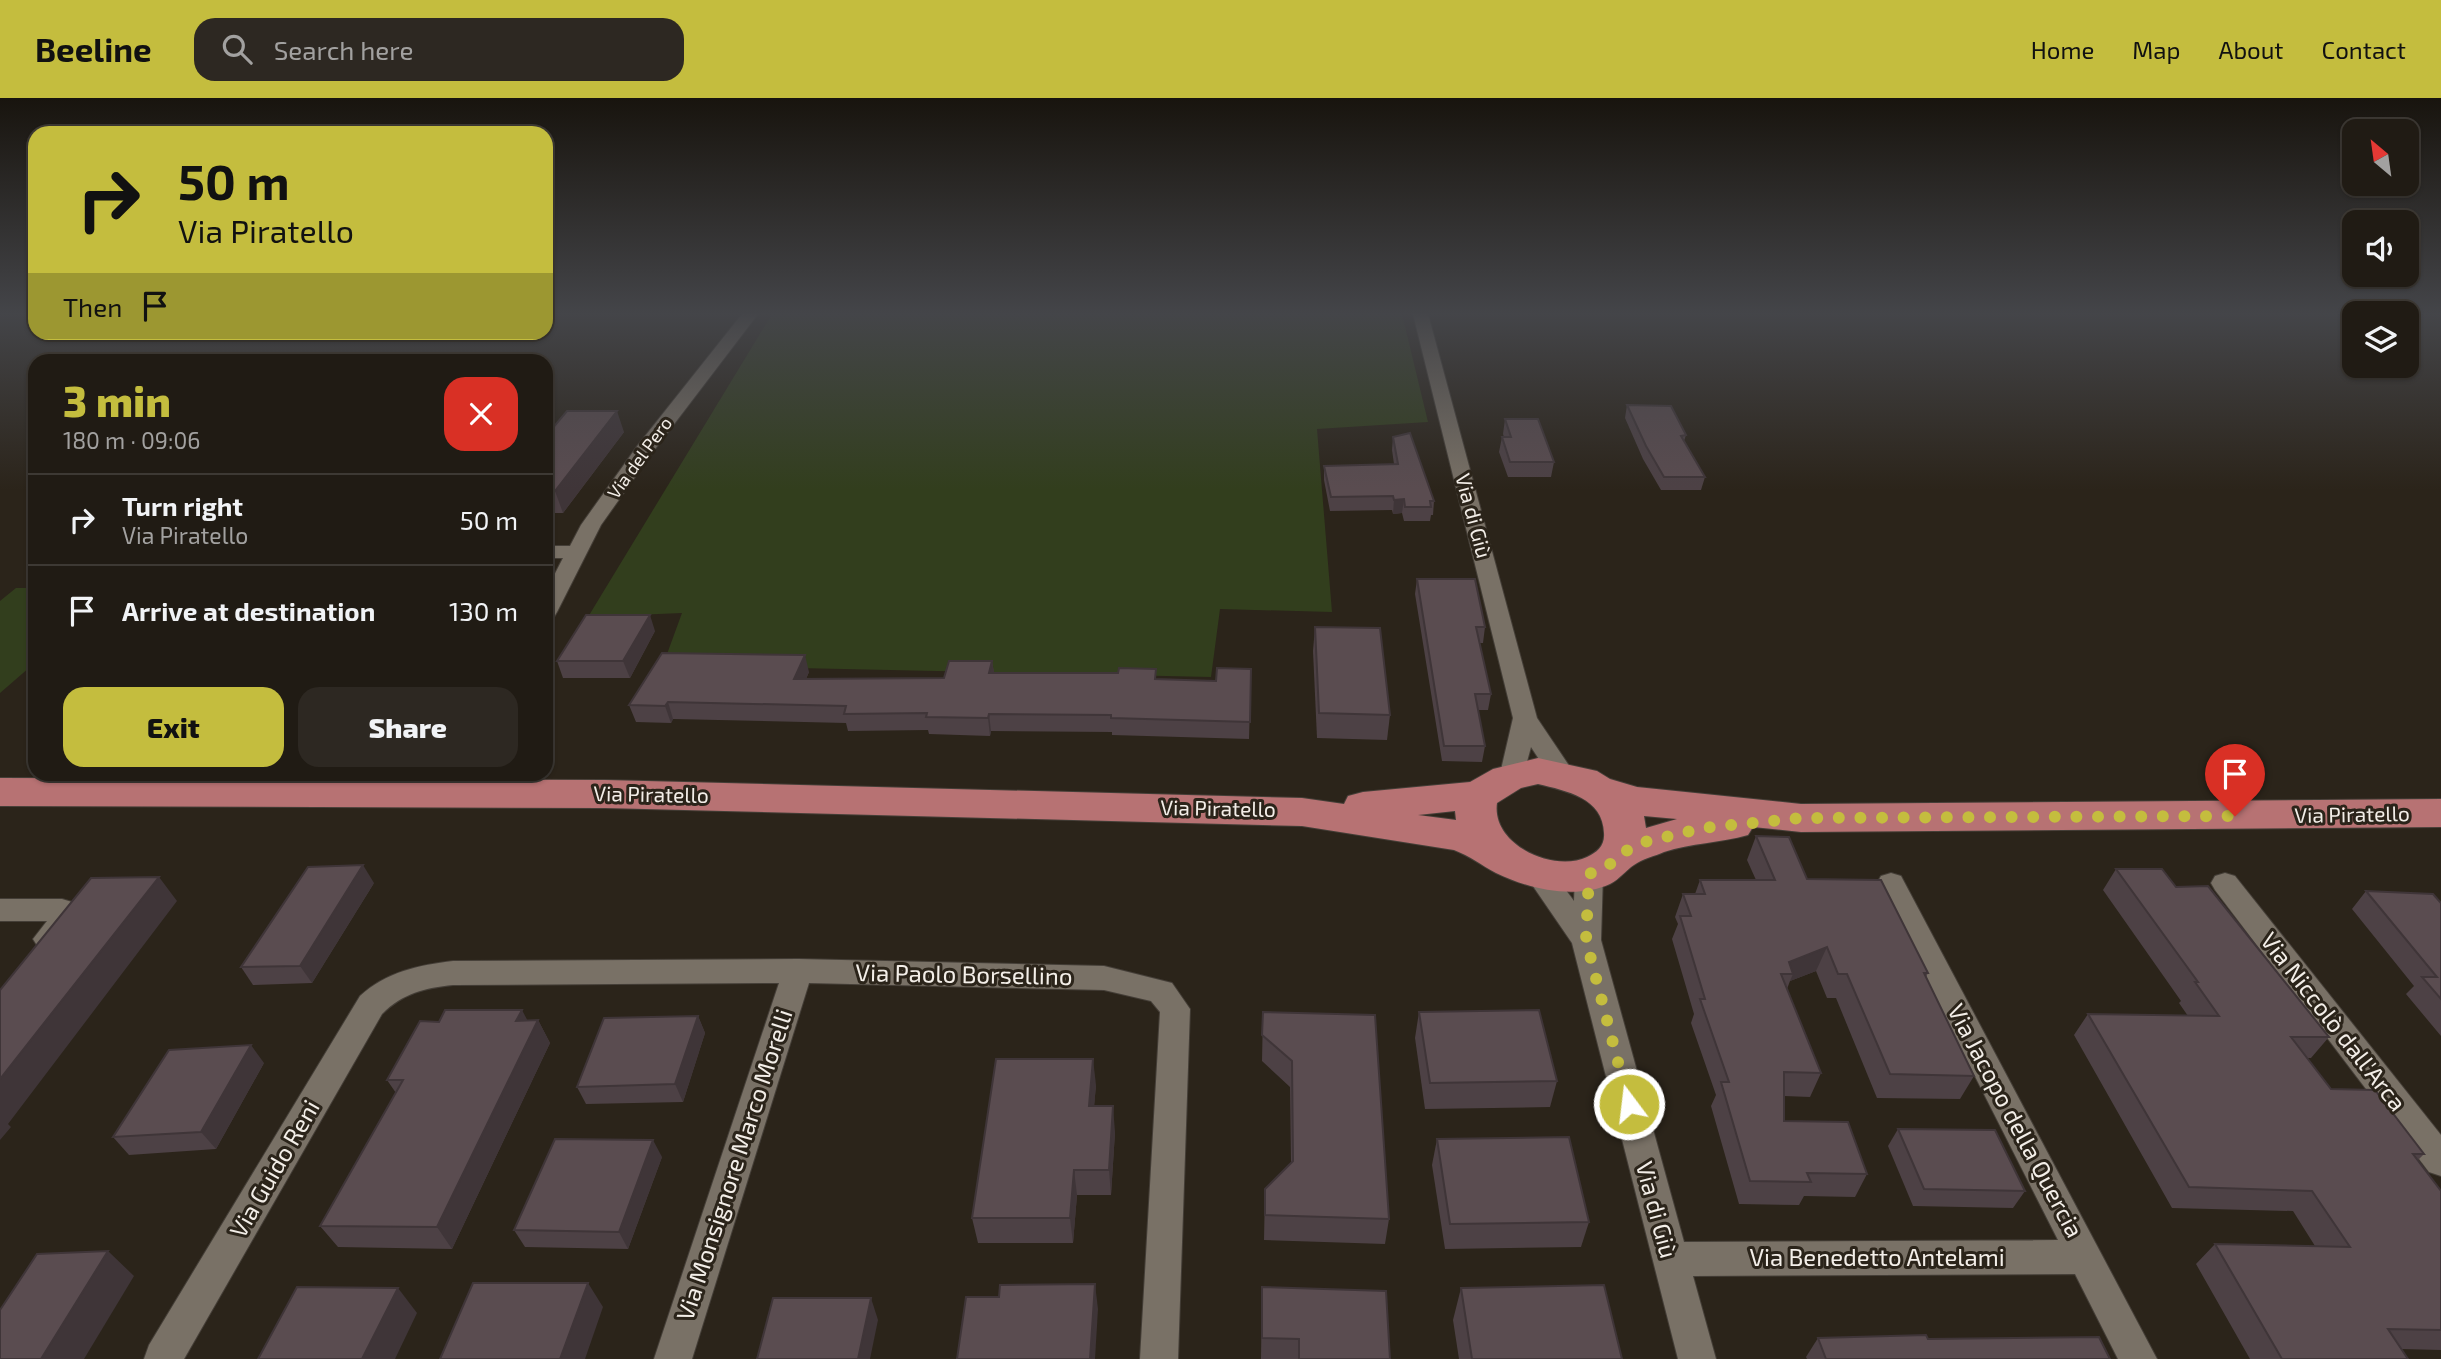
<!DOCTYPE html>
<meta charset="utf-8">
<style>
:root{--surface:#201b14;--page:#2d2822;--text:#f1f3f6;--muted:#a2a1a0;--line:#3d3934;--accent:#c4bd3e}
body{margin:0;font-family:"Exo 2",sans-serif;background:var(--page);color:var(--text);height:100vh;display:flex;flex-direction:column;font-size:26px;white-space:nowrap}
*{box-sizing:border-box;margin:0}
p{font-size:23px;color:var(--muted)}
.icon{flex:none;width:38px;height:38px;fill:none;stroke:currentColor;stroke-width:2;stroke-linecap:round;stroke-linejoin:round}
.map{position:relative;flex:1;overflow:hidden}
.panel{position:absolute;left:28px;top:256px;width:525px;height:427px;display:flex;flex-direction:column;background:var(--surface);border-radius:21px;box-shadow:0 2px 5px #0004,0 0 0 2px var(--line)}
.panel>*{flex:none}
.banner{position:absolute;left:28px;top:28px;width:525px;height:214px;border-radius:21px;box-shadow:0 2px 5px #0004,0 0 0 2px var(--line);background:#c4bd3e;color:#111;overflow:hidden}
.needle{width:46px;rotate:331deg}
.tools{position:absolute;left:2342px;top:21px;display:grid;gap:14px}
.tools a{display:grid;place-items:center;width:77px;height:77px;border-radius:14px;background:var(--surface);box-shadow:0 2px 5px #0004,0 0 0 2px var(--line);font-size:35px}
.pin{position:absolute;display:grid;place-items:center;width:60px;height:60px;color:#fff;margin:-72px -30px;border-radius:50% 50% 50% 0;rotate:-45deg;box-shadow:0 0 7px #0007}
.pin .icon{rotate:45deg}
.me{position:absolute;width:77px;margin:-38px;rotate:345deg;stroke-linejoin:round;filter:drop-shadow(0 0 5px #0008)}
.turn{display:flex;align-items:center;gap:24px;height:147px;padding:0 35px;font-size:32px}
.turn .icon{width:91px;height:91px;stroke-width:2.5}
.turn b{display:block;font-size:49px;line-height:60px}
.then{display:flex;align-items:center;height:66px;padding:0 35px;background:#0003;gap:14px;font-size:26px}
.round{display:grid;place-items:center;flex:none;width:74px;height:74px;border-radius:21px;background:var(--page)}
.summary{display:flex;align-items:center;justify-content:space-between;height:119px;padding:0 35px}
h1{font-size:42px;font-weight:800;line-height:52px;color:var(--accent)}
.action{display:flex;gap:14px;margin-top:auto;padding:14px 35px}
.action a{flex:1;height:80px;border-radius:21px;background:var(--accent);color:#111;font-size:28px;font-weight:800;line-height:80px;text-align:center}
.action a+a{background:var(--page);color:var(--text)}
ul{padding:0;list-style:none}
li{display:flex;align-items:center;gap:21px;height:91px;padding:0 35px;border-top:2px solid var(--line)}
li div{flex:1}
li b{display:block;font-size:26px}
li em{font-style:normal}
header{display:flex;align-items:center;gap:42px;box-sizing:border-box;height:98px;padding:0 35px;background:var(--accent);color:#111}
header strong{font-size:33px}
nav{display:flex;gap:38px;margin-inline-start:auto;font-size:24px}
.search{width:490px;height:63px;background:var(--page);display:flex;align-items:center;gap:18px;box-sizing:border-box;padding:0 24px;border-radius:21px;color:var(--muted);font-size:26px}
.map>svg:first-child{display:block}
</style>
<header>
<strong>Beeline</strong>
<div class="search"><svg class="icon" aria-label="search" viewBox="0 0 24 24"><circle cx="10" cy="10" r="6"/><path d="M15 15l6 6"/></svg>Search here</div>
<nav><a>Home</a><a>Map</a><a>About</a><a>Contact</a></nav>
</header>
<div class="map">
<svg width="2441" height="1261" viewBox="0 0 2441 1261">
<rect width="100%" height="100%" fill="#2b241a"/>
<!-- green -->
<g fill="#323e1d">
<path d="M 772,216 L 1402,216 L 1428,324 L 1317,331 L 1332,514 L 1220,511 L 1211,579 L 663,567 L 682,515 L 588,519 Z"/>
<path d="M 16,490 L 35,490 L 35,569 L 30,569 L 0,595 L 0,503 Z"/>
</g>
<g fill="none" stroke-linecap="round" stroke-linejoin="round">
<defs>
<g id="minor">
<path d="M 742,216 L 758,216 L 652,355 L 601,427 L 557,514 L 554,519 L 546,521 L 546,493 L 563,460 L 546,460 L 546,448 L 570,448 L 581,427 L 638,347 Z"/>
<path d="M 1413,216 L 1428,216 L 1537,620 L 1574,675 L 1570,681 L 1561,684 L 1552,681 L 1531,649 L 1522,682 L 1513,685 L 1504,682 L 1500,676 L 1513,620 Z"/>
<path d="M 373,676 L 412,676 L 408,682 L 353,700 L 344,697 L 340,691 L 344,685 Z"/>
<path d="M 483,676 C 504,676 523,675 535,695 L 531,701 C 514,706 490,691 483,676 Z"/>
<path d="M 1538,765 L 1548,768 L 1574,803 L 1575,776 L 1579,769 L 1589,766 L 1599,769 L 1603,776 L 1601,842 L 1684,1144 L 2058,1142 L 1877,785 L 1881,778 L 1891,775 L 1901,778 L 2157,1261 L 2118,1261 L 2075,1176 L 1693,1178 L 1716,1261 L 1678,1261 L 1572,845 L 1524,775 L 1528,768 Z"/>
<path d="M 2225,775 L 2235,778 L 2441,1037 L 2441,1078 L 2429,1074 L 2215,792 L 2211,785 L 2215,778 Z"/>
<path d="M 0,801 L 62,801 L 72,804 L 78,822 C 69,839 58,855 38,849 L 33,841 L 47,823 L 0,823 Z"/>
<path d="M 798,861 L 1104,868 L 1172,885 L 1190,911 L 1178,1261 L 1140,1261 L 1160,914 L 1151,903 L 1104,892 L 809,885 L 692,1261 L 654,1261 L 779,885 L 453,887 C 425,890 403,895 382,916 L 184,1261 L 144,1261 L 149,1247 L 360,898 C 386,874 419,867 453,863 Z"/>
</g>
<path id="primary" d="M 1538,660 L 1597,673 L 1610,681 L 1637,689 L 1801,706 L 2441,701 L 2441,729 L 1801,734 L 1753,729 L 1748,737 C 1720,745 1691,745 1664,754 C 1655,758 1642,761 1634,767 C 1626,772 1620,781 1610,786 C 1575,802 1529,791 1496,775 C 1481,767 1470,758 1454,752 L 1302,728 L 605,710 L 0,708 L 0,680 L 605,682 L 1302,700 L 1344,706 L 1348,698 L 1363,694 L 1470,684 L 1493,671 ZM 1538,686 C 1567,693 1603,700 1604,735 C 1605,748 1597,754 1587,759 C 1554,775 1491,747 1497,705 L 1521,690 ZM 1455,713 L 1456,722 L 1418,717 ZM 1644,718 L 1677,721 L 1646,730 Z"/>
</defs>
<!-- minor casing -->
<use href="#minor" stroke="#443e37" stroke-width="2"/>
<!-- primary casing -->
<use href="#primary" stroke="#443e37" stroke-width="2"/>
<!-- minor -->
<use href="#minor" fill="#797166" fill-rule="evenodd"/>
<!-- primary -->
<use href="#primary" fill="#b77273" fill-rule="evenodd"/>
</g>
<!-- wall -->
<g fill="#4d4145">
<path d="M 1627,307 L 1686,337 L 1684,343 L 1705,379 L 1701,392 L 1661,392 L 1643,361 L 1625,320 Z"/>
<path d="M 1505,321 L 1554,364 L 1551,379 L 1508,379 L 1499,354 L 1502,339 L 1504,339 L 1503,336 Z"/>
<path d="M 624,334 L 563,415 L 546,415 L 546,338 Z"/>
<path d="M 1393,339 L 1434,403 L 1433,417 L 1431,417 L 1430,423 L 1404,423 L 1402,415 L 1393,416 L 1392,412 L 1330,413 L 1324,382 L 1324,368 L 1394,366 L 1392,352 Z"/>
<path d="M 1417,481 L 1485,529 L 1483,545 L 1479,545 L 1491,596 L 1488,612 L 1478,612 L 1485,648 L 1482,664 L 1442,663 L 1415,496 Z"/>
<path d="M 1315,529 L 1390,617 L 1387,642 L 1317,640 L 1313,553 Z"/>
<path d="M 655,533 L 630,580 L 563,580 L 557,563 Z"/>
<path d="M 992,563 L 994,575 L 1156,581 L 1216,583 L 1251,571 L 1249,641 L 1112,637 L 1112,634 L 991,633 L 990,638 L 929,636 L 928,632 L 848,633 L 846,625 L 673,621 L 671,625 L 636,624 L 629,607 L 809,574 L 806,581 L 944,580 Z"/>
<path d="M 1756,738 L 1807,781 L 1928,875 L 1926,879 L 1974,978 L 1960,1001 L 1877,1000 L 1836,900 L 1827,900 L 1816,873 L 1790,883 L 1787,891 L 1821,975 L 1810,999 L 1784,998 L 1784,1023 L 1867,1076 L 1855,1099 L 1804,1098 L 1799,1107 L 1739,1106 L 1711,1008 L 1716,997 L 1691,925 L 1694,916 L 1672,841 L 1678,826 L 1675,819 L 1683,796 L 1695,796 L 1700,782 L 1756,782 L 1747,762 Z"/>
<path d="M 2116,771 L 2176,789 L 2329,939 L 2311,960 L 2307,960 L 2331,991 L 2424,1056 L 2418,1062 L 2441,1093 L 2441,1252 L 2401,1251 L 2408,1261 L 2250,1261 L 2196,1166 L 2215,1146 L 2315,1148 L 2293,1113 L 2172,1110 L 2074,937 L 2088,916 L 2188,918 L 2179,905 L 2181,903 L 2103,792 Z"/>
<path d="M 374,785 L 312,885 L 253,887 L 241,869 Z"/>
<path d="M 2366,793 L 2441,805 L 2441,938 L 2406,896 L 2414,888 L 2352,811 Z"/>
<path d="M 1263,914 L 1389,1121 L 1385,1146 L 1264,1142 L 1265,1091 L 1291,1065 L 1290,989 L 1262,963 Z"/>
<path d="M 1419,914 L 1557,983 L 1550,1009 L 1425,1011 L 1415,940 Z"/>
<path d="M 698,918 L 705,935 L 683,1004 L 586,1006 L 577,989 Z"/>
<path d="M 538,922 L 550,945 L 452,1151 L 338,1149 L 320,1128 L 396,995 L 387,982 L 439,924 Z"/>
<path d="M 264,965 L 216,1051 L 129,1057 L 113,1039 Z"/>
<path d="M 1096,987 L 1094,1008 L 1115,1034 L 1111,1097 L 1077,1097 L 1073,1145 L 978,1145 L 972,1120 Z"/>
<path d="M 1898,1031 L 2025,1093 L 2013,1110 L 1913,1108 L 1888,1048 Z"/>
<path d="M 1437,1041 L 1589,1124 L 1581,1149 L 1445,1151 L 1432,1067 Z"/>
<path d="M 662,1059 L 628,1151 L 525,1149 L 514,1132 Z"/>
<path d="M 1262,1189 L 1390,1261 L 1261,1261 Z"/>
<path d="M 1461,1190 L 1622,1261 L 1459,1261 L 1453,1222 Z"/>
<path d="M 1818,1240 L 1928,1241 L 2110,1261 L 1807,1261 L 1806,1259 Z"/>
</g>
<!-- shaded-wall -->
<g fill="#3f3538">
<path d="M 617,313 L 624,334 L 563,415 L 555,393 Z"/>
<path d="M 1404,401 L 1402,415 L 1393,416 L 1394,402 Z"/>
<path d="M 650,517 L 655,533 L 630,580 L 623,563 Z"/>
<path d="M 805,557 L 809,574 L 798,598 L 794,581 Z"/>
<path d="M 992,563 L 995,580 L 989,575 Z"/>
<path d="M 668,604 L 673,621 L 671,625 L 665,608 Z"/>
<path d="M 989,616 L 991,633 L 990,638 L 988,620 Z"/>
<path d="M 363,767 L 374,785 L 312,885 L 300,868 Z"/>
<path d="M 159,779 L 177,803 L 8,1026 L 11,1029 L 0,1042 L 0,981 Z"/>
<path d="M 1827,849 L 1816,873 L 1790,883 L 1793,876 L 1789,864 Z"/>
<path d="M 522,912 L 533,933 L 538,922 L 550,945 L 452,1151 L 437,1129 L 516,923 Z"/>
<path d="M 698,918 L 705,935 L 683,1004 L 675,986 Z"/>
<path d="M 251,947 L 264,965 L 216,1051 L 201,1034 Z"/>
<path d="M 1093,961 L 1096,987 L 1092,1034 L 1089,1008 Z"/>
<path d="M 1113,1008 L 1115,1034 L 1111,1097 L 1109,1072 Z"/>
<path d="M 653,1042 L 662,1059 L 628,1151 L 619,1134 Z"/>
<path d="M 1074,1072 L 1077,1097 L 1073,1145 L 1070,1120 Z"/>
<path d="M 108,1153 L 134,1178 L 84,1261 L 41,1261 Z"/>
<path d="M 588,1185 L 603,1209 L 585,1261 L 560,1261 Z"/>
<path d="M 1095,1186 L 1098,1211 L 1095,1261 L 1090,1261 Z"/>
<path d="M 398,1190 L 417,1215 L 395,1261 L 362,1261 Z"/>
<path d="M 871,1200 L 878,1222 L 870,1261 L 858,1261 Z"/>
</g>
<!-- building -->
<g fill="#5a4c50" stroke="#3f3538" stroke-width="2">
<path d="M 1627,307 L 1671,308 L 1686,337 L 1681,338 L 1705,379 L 1664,379 L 1646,348 Z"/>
<path d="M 567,313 L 617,313 L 555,393 L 546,393 L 546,338 Z"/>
<path d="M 1505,321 L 1538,321 L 1554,364 L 1510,364 L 1502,339 L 1511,339 Z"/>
<path d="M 1410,335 L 1434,403 L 1430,403 L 1431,409 L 1405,409 L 1404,401 L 1394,402 L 1393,398 L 1331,399 L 1324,368 L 1398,366 L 1393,339 Z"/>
<path d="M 1417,481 L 1475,481 L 1485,529 L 1476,529 L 1491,596 L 1475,596 L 1485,648 L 1444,648 Z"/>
<path d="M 586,517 L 650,517 L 623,563 L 557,563 Z"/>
<path d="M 1315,529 L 1380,530 L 1390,617 L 1319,615 Z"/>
<path d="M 662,555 L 805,557 L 794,581 L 944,580 L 949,563 L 992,563 L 989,575 L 1118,575 L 1119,570 L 1156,571 L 1155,581 L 1216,583 L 1217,570 L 1251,571 L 1250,624 L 1111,620 L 1111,617 L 989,616 L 988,620 L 926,619 L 927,615 L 844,616 L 846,608 L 668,604 L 665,608 L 629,607 Z"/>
<path d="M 1756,738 L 1789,739 L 1807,781 L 1881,782 L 1928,875 L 1924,875 L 1974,978 L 1890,976 L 1847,876 L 1838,876 L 1827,849 L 1789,864 L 1793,876 L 1781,876 L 1821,975 L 1784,974 L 1784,1023 L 1848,1024 L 1867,1076 L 1807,1075 L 1811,1084 L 1750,1083 L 1721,984 L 1729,984 L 1700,901 L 1705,901 L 1680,818 L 1691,818 L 1683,796 L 1705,796 L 1700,782 L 1775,782 Z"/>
<path d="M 363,767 L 300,868 L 241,869 L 308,769 Z"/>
<path d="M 2116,771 L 2162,771 L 2176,789 L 2208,788 L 2329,939 L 2291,939 L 2331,991 L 2375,992 L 2424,1056 L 2413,1056 L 2441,1093 L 2441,1232 L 2388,1231 L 2408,1261 L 2282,1261 L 2215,1146 L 2350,1149 L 2312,1093 L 2189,1089 L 2088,916 L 2219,918 L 2195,884 L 2198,884 Z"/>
<path d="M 159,779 L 0,981 L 0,892 L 91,780 Z"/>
<path d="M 2366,793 L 2433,796 L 2441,805 L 2441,901 L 2422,879 L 2437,879 Z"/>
<path d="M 445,912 L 522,912 L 516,923 L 538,922 L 437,1129 L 320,1128 L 403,982 L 387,982 L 420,923 L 439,924 Z"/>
<path d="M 1539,912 L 1557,983 L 1430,985 L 1419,914 Z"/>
<path d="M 1263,914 L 1375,917 L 1389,1121 L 1265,1117 L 1265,1091 L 1293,1063 L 1292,963 L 1262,937 Z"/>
<path d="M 698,918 L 675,986 L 577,989 L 604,920 Z"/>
<path d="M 251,947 L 201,1034 L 113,1039 L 169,952 Z"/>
<path d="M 996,961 L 1093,961 L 1089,1008 L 1113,1008 L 1109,1072 L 1074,1072 L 1070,1120 L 972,1120 Z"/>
<path d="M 1898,1031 L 1995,1032 L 2025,1093 L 1924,1091 Z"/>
<path d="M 1569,1039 L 1589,1124 L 1450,1126 L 1437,1041 Z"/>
<path d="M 555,1041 L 653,1042 L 619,1134 L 514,1132 Z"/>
<path d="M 108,1153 L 41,1261 L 0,1261 L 0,1212 L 37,1156 Z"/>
<path d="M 473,1185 L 588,1185 L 560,1261 L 440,1261 Z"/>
<path d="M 1095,1186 L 1090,1261 L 957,1261 L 966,1199 L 999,1199 L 1000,1187 Z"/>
<path d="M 1604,1187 L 1622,1261 L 1472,1261 L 1461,1190 Z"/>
<path d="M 297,1189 L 398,1190 L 362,1261 L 258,1261 Z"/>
<path d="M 1262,1189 L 1386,1193 L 1390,1261 L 1299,1261 L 1299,1241 L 1262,1240 Z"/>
<path d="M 773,1200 L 871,1200 L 858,1261 L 757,1261 Z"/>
<path d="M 1926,1237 L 1928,1241 L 2099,1239 L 2110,1261 L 1826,1261 L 1818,1240 Z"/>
</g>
<!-- sky -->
<linearGradient id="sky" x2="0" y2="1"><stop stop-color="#18140e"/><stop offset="0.55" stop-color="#444549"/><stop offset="1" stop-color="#444549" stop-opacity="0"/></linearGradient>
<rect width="2441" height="392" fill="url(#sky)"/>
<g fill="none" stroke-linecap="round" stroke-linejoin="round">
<!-- route -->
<path stroke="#c4bd3e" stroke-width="12" stroke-dasharray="0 21.6" d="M 1629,1006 L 1586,842 L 1589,776 L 1609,767 L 1622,755 L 1644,744 L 1703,730 L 1801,720 L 2235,718"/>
</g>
<g text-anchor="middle" stroke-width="6" stroke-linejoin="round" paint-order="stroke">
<!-- far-street labels -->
<g font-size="18" fill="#f3eee8" stroke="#2b241a">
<text transform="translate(640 360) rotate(-54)" y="6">Via del Pero</text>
</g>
<!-- street labels -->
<g font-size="21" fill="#f3eee8" stroke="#2b241a">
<text transform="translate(1473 418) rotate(75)" y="7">Via di Giù</text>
<text transform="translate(651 697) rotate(1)" y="7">Via Piratello</text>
<text transform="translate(1218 711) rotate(1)" y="7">Via Piratello</text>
<text transform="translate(2352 717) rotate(-1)" y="7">Via Piratello</text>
</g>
<!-- near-street labels -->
<g font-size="24" fill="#f3eee8" stroke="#2b241a">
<text transform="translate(964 877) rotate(1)" y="8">Via Paolo Borsellino</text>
<text transform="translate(2333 924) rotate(52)" y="8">Via Niccolò dall'Arca</text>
<text transform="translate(2015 1023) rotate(62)" y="8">Via Jacopo della Quercia</text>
<text transform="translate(735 1067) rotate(-72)" y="8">Via Monsignore Marco Morelli</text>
<text transform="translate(275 1071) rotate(-60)" y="8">Via Guido Reni</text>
<text transform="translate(1656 1112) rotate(75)" y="8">Via di Giù</text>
<text x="1877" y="1168">Via Benedetto Antelami</text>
</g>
</g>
</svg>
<div class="tools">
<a><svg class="needle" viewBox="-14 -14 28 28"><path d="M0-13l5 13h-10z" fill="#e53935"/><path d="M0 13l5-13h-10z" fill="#a2a1a0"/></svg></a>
<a><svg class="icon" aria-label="sound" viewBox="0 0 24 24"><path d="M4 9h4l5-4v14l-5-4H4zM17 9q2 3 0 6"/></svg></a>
<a><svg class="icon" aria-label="layers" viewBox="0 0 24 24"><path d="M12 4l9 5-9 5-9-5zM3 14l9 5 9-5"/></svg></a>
</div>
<div class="pin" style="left:2235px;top:718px;background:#d93025"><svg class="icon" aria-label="arrive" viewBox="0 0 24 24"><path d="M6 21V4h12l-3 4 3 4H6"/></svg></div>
<svg class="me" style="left:1629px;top:1006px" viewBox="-20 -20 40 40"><circle r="17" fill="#c4bd3e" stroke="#fff" stroke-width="3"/><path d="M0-11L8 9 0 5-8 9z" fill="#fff"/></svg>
<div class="banner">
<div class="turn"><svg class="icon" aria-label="right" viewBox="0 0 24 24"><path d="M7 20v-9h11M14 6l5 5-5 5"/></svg><div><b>50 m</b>Via Piratello</div></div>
<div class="then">Then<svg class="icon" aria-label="arrive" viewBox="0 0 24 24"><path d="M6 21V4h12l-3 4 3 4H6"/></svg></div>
</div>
<section class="panel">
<div class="summary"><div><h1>3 min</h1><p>180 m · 09:06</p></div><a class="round" style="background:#d93025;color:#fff"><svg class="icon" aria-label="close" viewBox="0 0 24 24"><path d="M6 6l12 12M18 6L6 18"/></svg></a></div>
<ul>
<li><svg class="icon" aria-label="right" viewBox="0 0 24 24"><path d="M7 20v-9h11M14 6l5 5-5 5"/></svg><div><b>Turn right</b><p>Via Piratello</p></div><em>50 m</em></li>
<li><svg class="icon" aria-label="arrive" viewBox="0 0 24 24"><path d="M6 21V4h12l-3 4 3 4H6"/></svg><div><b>Arrive at destination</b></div><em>130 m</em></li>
</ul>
<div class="action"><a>Exit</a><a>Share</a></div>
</section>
</div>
